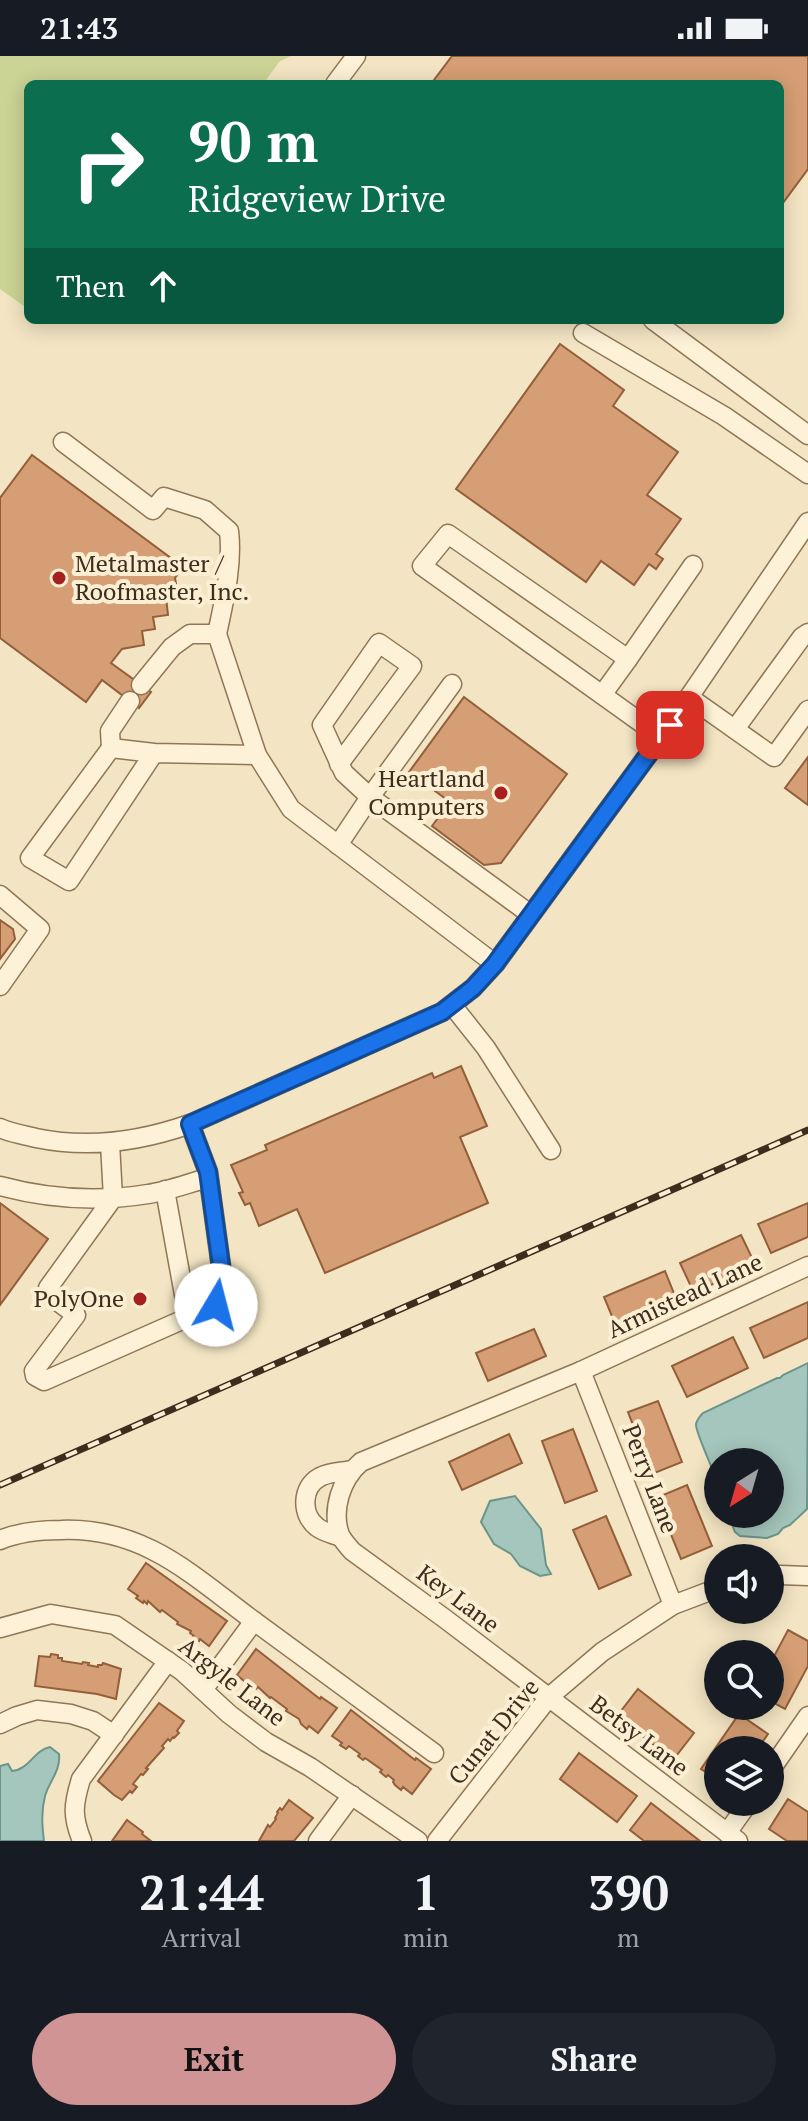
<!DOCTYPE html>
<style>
:root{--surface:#171b24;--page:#20242c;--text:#f1f3f6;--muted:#9ea1a6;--accent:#d09495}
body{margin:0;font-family:"PT Serif",serif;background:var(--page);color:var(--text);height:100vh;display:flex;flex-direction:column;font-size:30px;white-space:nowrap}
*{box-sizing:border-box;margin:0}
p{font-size:26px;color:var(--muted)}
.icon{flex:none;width:44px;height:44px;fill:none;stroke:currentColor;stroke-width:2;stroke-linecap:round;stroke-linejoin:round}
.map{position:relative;height:1785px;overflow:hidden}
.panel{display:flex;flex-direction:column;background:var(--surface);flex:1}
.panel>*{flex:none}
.guide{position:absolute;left:24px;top:24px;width:760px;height:244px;border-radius:12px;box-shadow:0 4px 20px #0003;background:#0b6e4f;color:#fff;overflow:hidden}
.needle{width:52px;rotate:217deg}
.buttons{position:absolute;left:704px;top:1392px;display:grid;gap:16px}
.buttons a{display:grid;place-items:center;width:80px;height:80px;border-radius:50%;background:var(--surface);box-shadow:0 4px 20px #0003;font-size:40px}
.pin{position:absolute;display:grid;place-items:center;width:68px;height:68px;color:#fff;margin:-34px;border-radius:16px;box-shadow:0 4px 12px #0006}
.me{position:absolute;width:88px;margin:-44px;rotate:8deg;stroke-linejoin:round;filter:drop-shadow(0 0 6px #0008)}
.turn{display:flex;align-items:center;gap:28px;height:168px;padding:0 32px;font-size:36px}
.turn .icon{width:104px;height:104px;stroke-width:2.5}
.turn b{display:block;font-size:56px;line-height:68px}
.then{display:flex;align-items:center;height:76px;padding:0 32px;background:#0003;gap:16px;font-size:30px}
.eta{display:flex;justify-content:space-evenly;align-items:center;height:136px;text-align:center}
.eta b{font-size:48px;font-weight:700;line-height:56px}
.primary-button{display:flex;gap:16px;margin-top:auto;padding:16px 32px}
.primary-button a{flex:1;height:92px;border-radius:48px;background:var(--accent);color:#111;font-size:32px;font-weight:700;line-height:92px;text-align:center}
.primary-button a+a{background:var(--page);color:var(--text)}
.status{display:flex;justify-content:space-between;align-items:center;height:56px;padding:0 40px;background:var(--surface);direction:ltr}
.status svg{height:22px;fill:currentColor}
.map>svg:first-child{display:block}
</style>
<div class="status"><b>21:43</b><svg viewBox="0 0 49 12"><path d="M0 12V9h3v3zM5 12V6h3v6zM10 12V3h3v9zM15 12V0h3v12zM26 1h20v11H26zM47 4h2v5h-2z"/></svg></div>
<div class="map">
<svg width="808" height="1785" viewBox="0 0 808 1785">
<rect width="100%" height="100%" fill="#f3e5c3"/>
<!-- green -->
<path fill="#cbd395" d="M 0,0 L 291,0 L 280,5 L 263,28 L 28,28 L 28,253 L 0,233 Z"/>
<!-- water -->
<g fill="#a5c6bc" stroke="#6b958b" stroke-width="2">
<path d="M 808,1307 L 807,1453 L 790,1469 L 783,1472 L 778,1478 L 767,1482 L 740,1480 L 735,1476 L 728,1458 L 770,1458 L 770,1406 L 718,1406 L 718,1429 C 715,1416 695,1376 696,1368 C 697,1364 700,1360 703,1357 L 777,1322 L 780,1322 L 783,1319 Z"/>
<path d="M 515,1440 L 541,1473 L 546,1509 L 551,1518 L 540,1520 L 520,1510 L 511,1498 L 494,1488 L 481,1466 L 490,1445 Z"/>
<path d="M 50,1691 L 59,1698 C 61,1714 49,1726 45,1740 C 41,1756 42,1769 44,1785 L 0,1785 L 0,1710 L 8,1708 L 12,1715 C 29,1714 34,1694 50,1691 Z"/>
</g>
<!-- building -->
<g fill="#d69e74" stroke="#935e3a" stroke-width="2">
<path d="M 452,0 L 808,0 L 808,113 L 780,151 L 780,28 L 431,28 Z"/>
<path d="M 560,288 L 624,334 L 613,350 L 678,396 L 647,439 L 681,463 L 656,498 L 663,503 L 656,513 L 649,508 L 634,529 L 601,505 L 586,526 L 456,433 Z"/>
<path d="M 32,399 L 183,511 L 175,522 L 178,539 L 166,541 L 168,559 L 153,561 L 155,573 L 142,575 L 144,589 L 122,593 L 111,607 L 151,636 L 139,652 L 102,624 L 86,646 L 0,582 L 0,442 Z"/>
<path d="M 464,641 L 567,718 L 501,807 L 484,809 L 432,770 L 450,746 L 409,716 Z"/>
<path d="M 808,701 L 808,749 L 785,732 Z"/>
<path d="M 0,864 L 13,873 L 15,883 L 0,903 Z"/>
<path d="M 461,1010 L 487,1070 L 460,1081 L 488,1147 L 325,1217 L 297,1153 L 259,1170 L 250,1147 L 245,1149 L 239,1137 L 243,1136 L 231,1109 L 267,1094 L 265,1089 L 432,1017 L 434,1022 Z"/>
<path d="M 0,1147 L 48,1183 L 0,1249 Z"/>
<path d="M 808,1147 L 808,1181 L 771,1197 L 758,1168 Z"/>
<path d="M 741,1179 L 755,1208 L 694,1237 L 680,1207 Z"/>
<path d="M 665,1215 L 677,1245 L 616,1270 L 604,1241 Z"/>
<path d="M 808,1246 L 808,1282 L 764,1302 L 750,1272 Z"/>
<path d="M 534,1273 L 546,1300 L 488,1325 L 476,1297 Z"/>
<path d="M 733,1281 L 748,1312 L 687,1341 L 672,1310 Z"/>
<path d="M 658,1345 L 682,1406 L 652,1418 L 628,1356 Z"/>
<path d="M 573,1373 L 597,1435 L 565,1447 L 542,1385 Z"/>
<path d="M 509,1378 L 522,1407 L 462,1434 L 449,1406 Z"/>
<path d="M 687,1429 L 712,1490 L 681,1503 L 656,1442 Z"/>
<path d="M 606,1460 L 631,1519 L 599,1533 L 573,1474 Z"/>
<path d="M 146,1507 L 227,1565 L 209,1590 L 200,1583 L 199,1585 L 193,1581 L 194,1580 L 190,1577 L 191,1575 L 177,1568 L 178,1566 L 162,1554 L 160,1556 L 148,1545 L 147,1548 L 144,1545 L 143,1547 L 136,1542 L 138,1540 L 128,1533 Z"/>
<path d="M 788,1574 L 808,1585 L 808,1610 L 785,1653 L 770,1645 L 770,1608 Z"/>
<path d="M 256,1593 L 320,1643 L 321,1641 L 337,1652 L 318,1677 L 309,1670 L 307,1673 L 301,1668 L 299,1663 L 286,1655 L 287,1653 L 271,1641 L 270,1642 L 258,1631 L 256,1633 L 253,1631 L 252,1632 L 237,1619 Z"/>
<path d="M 51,1598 L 58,1599 L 58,1602 L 62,1602 L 62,1605 L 82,1608 L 83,1606 L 89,1607 L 88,1609 L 98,1611 L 98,1609 L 102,1609 L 103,1607 L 121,1613 L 116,1643 L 97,1638 L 35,1630 L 39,1600 L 50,1601 Z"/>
<path d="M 638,1633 L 694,1677 L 673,1704 L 617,1660 Z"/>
<path d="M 159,1647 L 184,1665 L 177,1675 L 179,1677 L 174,1682 L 173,1681 L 170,1685 L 168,1683 L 162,1690 L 164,1692 L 146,1712 L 148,1713 L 143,1719 L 141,1718 L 133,1728 L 137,1731 L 132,1737 L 130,1735 L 122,1744 L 114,1739 L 98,1725 Z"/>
<path d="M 351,1654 L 415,1704 L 416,1702 L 431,1713 L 412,1738 L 403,1731 L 401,1734 L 395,1729 L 393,1726 L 394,1724 L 388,1719 L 386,1721 L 380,1716 L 382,1714 L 365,1702 L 363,1704 L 358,1700 L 360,1698 L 349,1690 L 346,1693 L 340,1689 L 342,1687 L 332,1680 Z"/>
<path d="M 739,1658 L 768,1678 L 757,1694 L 718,1694 L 718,1724 L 701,1713 Z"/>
<path d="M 579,1697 L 637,1740 L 617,1766 L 560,1723 Z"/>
<path d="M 788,1743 L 808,1756 L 808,1785 L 787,1785 L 769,1773 Z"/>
<path d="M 289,1744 L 313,1762 L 294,1785 L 259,1785 L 268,1769 L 270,1771 L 276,1763 L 275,1762 L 278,1757 L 277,1756 L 280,1752 L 282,1754 Z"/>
<path d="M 651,1747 L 700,1785 L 644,1785 L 630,1774 Z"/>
<path d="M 127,1764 L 143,1776 L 142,1778 L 151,1785 L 112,1785 Z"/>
</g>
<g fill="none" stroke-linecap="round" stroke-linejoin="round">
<defs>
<g id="minor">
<path d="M 335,28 L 356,0"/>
<path d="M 653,264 L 808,379"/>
<path d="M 583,277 L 724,360 L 808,418"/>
<path d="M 63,386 L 153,454 L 164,441 L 205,454 L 229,475 C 233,509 224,545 217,578"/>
<path d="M 628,603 L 693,509"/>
<path d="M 141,629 L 172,591 L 190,578 L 217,578 L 257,699 L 291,753 L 495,908"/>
<path d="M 602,639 L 628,603 L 448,478 L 422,510 L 661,681"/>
<path d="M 689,641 L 774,701 L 808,654"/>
<path d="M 735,673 L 802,581 L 808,577"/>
<path d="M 111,692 L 110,675 L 130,645"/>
<path d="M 154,697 L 111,692 L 30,802 L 69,825 L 154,697 L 257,699"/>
<path d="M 339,708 L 412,610 L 379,587 L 322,669 L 344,717 L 370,741 L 452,628"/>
<path d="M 338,789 L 370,741 L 530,858"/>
<path d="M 0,839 L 40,873 L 0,930"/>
<path d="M 452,949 L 486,992 L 551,1094"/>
<path d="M 0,1072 C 11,1077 24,1079 36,1082 C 89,1093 139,1086 190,1068 L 442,956 L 473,932 L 495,908 L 670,669 L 808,466"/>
<path d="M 110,1087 L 113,1142 L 48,1232 L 48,1238 L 76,1259 L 34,1315 L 35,1320 L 44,1325 L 216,1249 L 225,1239 L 208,1116 L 190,1068"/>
<path d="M 0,1130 C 48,1143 99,1146 148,1138 C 168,1135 189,1127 208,1122"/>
<path d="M 165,1134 L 188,1261"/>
<path d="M 581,1315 L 673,1549"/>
<path d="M 341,1481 C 333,1478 323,1476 317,1471 C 301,1459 301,1431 320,1421 C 329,1416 342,1416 352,1414"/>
<path d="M 0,1484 C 19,1476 40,1474 61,1474 C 144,1471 192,1519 254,1565"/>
<path d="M 770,1521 L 780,1519 L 808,1520"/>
<path d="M 0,1572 L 51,1558 L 115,1569 L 182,1615 L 229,1658 L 266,1686 L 310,1711 L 418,1785"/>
<path d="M 203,1634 L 254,1565 L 434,1697"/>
<path d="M 0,1668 L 17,1660 L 37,1654 L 71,1658 L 93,1665 L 114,1679"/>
<path d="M 770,1715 L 808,1660"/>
<path d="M 727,1777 L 749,1746"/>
<path d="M 82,1785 C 72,1760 73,1749 81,1723 L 168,1605"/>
<path d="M 318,1785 L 352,1739"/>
<path d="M 437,1785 L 549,1641 L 602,1596 L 673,1549 L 718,1532"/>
<path d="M 738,1785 L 444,1562 L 352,1495 C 348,1490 343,1485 340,1479 C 331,1454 341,1423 361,1406 L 581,1315 L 808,1210"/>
</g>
</defs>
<!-- minor casing -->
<use href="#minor" stroke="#907657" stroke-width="21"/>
<!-- minor -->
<use href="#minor" stroke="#fdf2d7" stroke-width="18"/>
<defs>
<path id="rail" d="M 0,1429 L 808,1074"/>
</defs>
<!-- rail casing -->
<use href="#rail" stroke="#3e2d1d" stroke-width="7"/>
<!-- rail -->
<use href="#rail" stroke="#faefd3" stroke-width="4" stroke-dasharray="12" stroke-linecap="butt"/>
</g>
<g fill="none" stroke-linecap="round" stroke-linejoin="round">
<defs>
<path id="route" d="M 216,1249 L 225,1239 L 208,1116 L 190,1068 L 442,956 L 473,932 L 495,908 L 670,669"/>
</defs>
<!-- route casing -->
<use href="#route" stroke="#114b97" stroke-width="20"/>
<!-- route -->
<use href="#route" stroke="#1a73e8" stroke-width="14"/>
</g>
<!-- markers -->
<g fill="#a71f1f" stroke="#faefd3" stroke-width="3">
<circle cx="59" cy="522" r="8"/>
<circle cx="501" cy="737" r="8"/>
<circle cx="140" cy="1243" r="8"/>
</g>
<g text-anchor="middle" stroke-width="8" stroke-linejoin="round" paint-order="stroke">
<!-- poi labels -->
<g font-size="24" fill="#3e2d1d" stroke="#faefd3" text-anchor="end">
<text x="75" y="516" text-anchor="start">Metalmaster /<tspan x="75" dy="28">Roofmaster, Inc.</tspan></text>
<text x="485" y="731">Heartland<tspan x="485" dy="28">Computers</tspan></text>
<text x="124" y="1251">PolyOne</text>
</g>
<!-- street labels -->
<g font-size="24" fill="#3e2d1d" stroke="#faefd3">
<text transform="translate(685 1240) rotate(-25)" y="8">Armistead Lane</text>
<text transform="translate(650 1423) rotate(69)" y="8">Perry Lane</text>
<text transform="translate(458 1543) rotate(37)" y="8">Key Lane</text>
<text transform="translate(232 1626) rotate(38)" y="8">Argyle Lane</text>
<text transform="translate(494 1676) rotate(-51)" y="8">Cunat Drive</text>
<text transform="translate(639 1680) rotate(37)" y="8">Betsy Lane</text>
</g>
</g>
</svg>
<div class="buttons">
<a><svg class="needle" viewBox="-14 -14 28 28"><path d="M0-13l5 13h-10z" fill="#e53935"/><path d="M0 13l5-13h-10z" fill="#9ea1a6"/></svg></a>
<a><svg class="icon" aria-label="sound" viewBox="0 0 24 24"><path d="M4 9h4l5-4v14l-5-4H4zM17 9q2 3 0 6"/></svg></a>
<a><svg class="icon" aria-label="search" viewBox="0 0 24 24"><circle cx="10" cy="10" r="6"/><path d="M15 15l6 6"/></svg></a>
<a><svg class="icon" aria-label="layers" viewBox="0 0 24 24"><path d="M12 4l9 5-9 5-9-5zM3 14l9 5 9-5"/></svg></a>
</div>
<div class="pin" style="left:670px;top:669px;background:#d93025"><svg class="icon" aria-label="arrive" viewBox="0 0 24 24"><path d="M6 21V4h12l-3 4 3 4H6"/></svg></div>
<svg class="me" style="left:216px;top:1249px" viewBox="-20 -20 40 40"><circle r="19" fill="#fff"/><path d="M0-13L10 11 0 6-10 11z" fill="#1a73e8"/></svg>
<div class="guide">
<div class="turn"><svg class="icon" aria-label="right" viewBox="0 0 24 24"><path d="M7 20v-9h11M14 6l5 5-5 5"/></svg><div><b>90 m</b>Ridgeview Drive</div></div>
<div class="then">Then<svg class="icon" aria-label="ahead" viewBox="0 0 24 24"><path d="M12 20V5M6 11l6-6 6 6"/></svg></div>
</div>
</div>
<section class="panel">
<div class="eta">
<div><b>21:44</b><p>Arrival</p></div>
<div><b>1</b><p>min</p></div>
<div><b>390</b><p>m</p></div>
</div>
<div class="primary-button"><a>Exit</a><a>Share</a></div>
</section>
